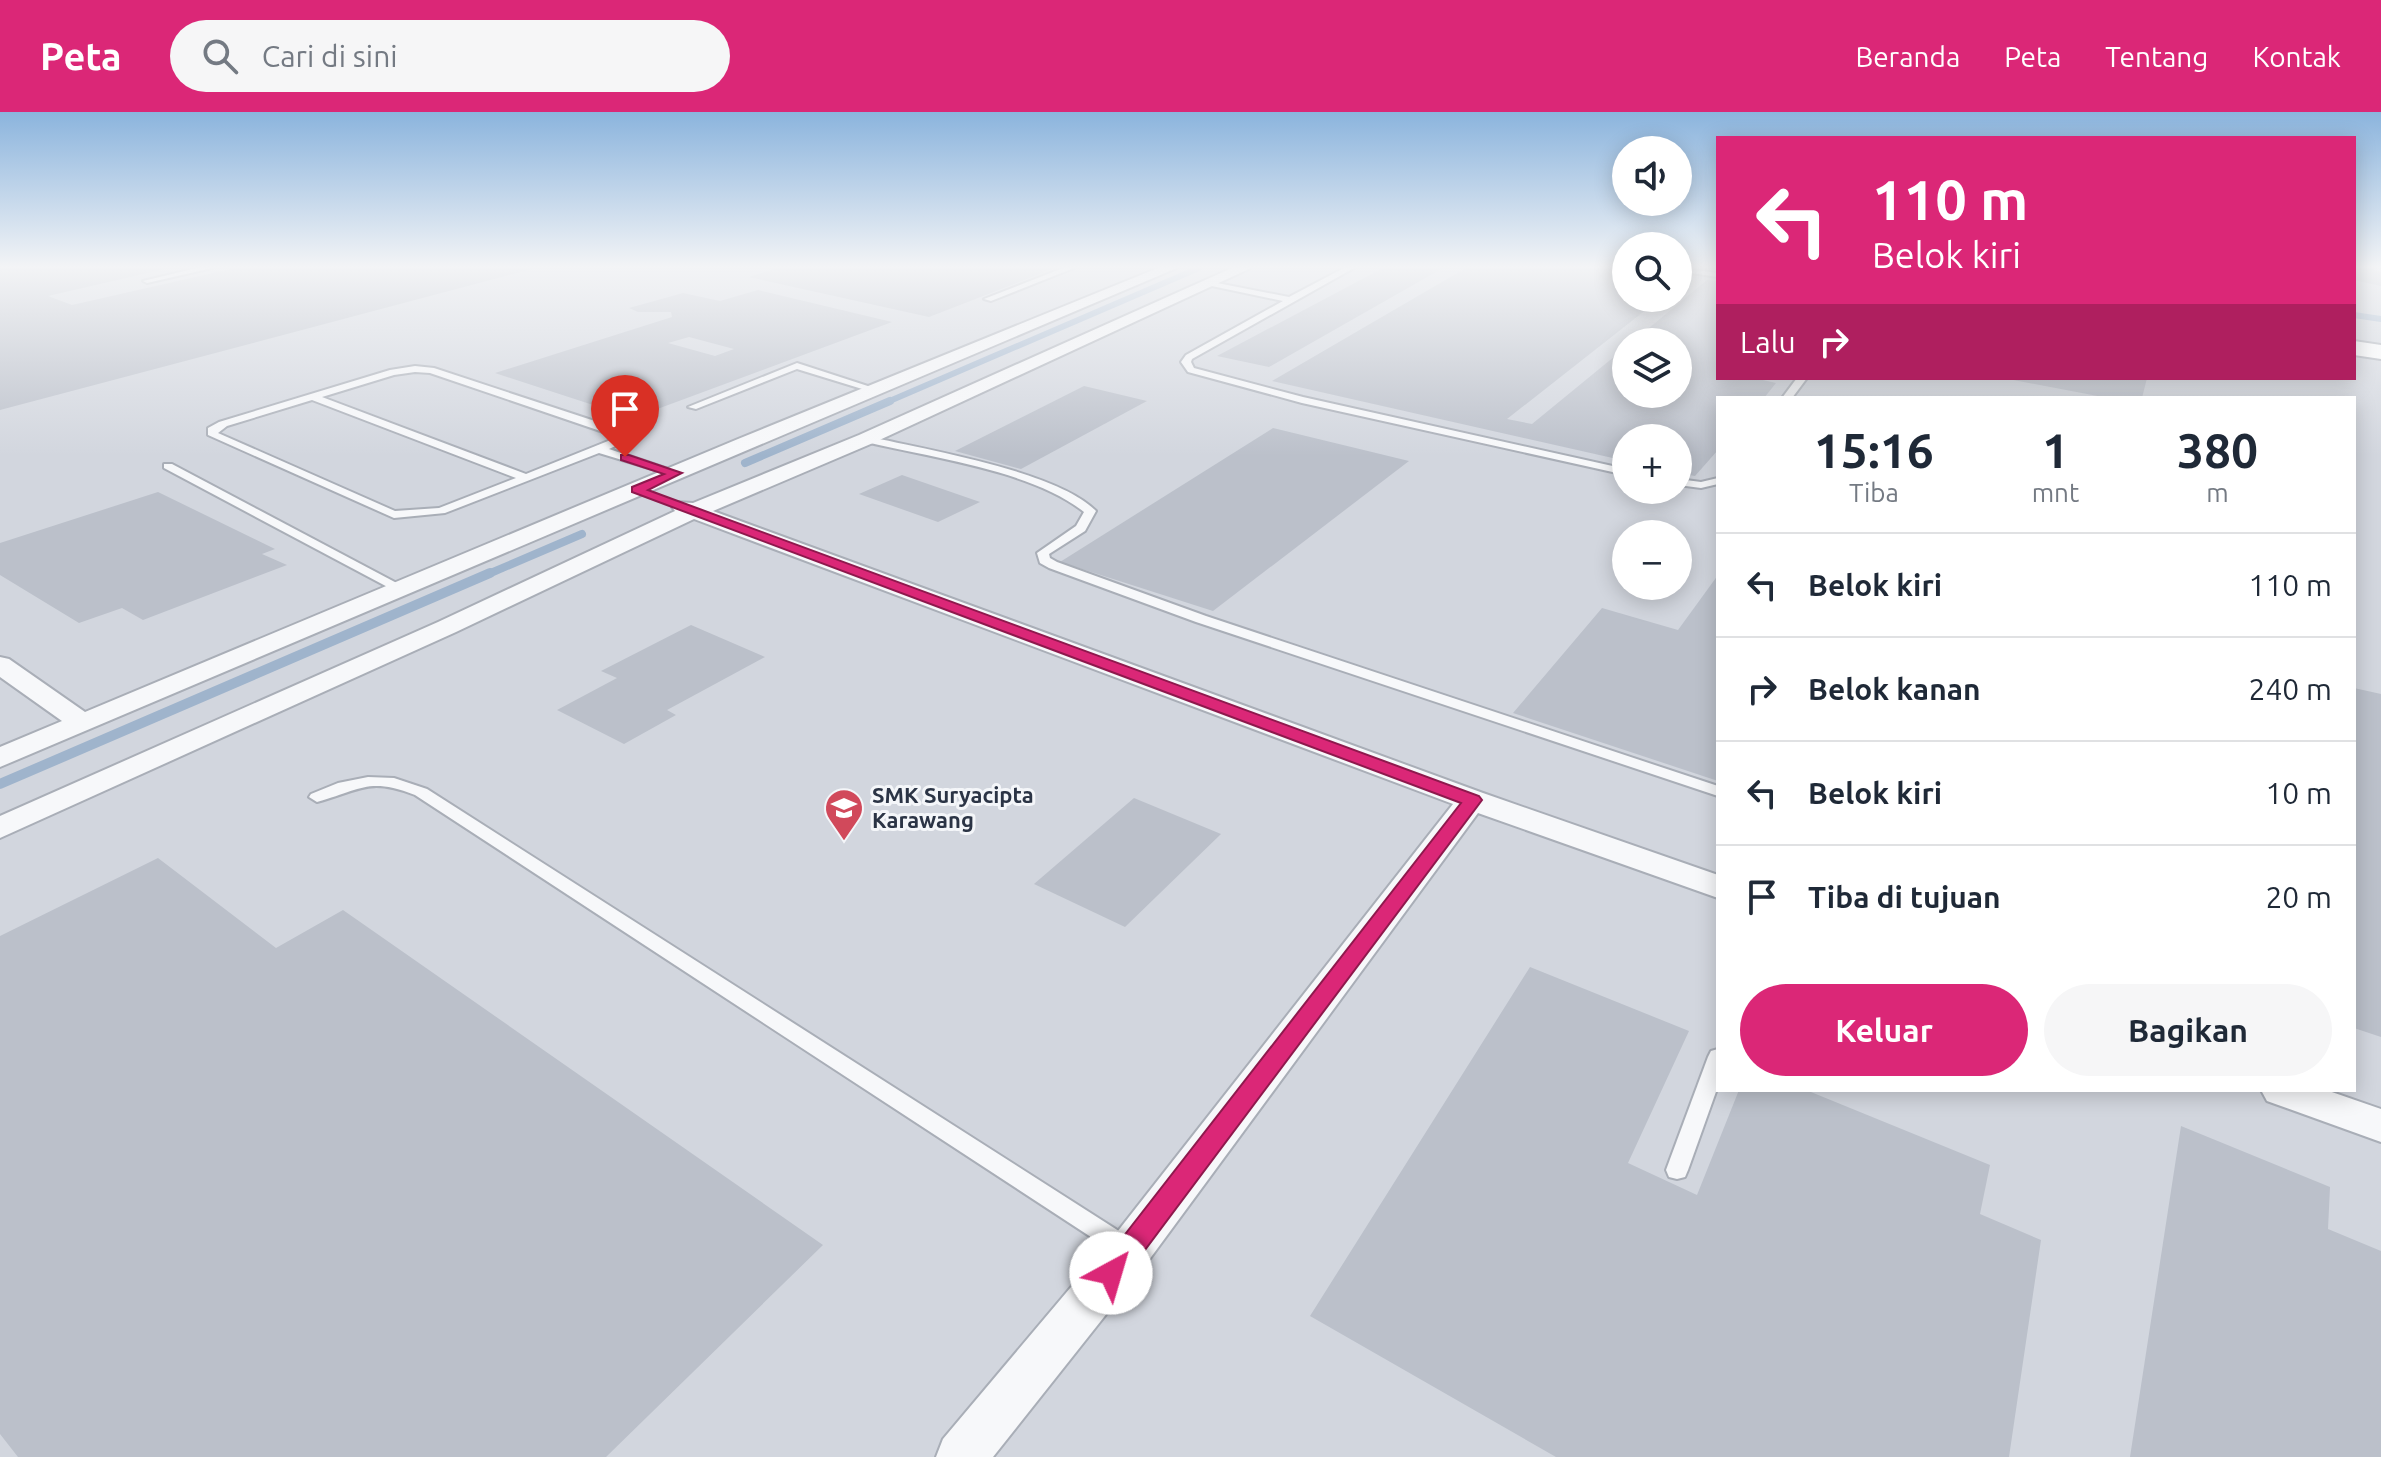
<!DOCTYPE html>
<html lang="id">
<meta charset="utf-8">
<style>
:root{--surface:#fff;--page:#f6f6f7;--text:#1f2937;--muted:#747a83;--line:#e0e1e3;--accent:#db2777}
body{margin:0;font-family:Ubuntu,sans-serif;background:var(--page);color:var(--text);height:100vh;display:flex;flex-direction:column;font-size:30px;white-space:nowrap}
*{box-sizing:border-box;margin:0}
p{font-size:26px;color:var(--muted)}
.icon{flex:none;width:44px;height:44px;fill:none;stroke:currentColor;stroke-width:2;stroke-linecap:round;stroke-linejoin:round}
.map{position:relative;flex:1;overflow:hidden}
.drawer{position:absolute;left:1716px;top:284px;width:640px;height:696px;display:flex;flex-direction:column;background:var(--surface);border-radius:0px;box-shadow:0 4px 20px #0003}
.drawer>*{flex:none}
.guide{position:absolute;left:1716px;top:24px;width:640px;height:244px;border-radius:0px;box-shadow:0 4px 20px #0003;background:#db2777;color:#fff;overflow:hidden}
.buttons{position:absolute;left:1612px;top:24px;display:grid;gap:16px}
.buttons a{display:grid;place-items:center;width:80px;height:80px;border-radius:50%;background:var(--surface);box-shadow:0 4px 20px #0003;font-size:40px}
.pin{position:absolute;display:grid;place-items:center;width:68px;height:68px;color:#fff;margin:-82px -34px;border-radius:50% 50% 50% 0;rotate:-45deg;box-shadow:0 0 8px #0007}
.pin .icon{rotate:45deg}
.me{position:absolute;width:88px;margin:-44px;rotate:39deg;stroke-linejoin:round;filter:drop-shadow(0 0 6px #0008)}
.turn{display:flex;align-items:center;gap:28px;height:168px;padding:0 24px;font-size:36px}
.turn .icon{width:104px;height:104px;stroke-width:2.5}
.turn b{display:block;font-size:56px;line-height:68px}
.then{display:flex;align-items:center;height:76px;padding:0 24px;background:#0003;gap:16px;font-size:30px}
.eta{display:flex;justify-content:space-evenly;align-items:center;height:136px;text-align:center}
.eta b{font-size:48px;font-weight:600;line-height:56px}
.cta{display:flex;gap:16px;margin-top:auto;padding:16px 24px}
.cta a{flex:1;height:92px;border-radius:48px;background:var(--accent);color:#fff;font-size:32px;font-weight:600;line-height:92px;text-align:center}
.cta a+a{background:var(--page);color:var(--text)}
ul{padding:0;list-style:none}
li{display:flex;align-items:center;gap:24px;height:104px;padding:0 24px;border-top:2px solid var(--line)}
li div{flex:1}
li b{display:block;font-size:30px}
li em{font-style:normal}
header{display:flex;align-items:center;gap:48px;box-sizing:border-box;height:112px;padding:0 40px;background:var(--accent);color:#fff}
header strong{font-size:38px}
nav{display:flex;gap:44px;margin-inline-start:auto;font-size:28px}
.search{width:560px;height:72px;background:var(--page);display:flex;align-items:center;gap:20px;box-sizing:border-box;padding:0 28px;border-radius:44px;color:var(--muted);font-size:30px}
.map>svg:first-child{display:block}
</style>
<header>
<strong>Peta</strong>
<div class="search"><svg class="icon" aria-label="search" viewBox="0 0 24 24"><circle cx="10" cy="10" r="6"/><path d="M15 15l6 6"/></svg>Cari di sini</div>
<nav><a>Beranda</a><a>Peta</a><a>Tentang</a><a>Kontak</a></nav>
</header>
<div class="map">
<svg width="2381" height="1345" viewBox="0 0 2381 1345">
<rect width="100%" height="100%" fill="#e4e7ec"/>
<!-- built -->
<path fill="#d2d6de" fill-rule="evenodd" d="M 0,156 L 1626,156 L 1626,186 L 1678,186 L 1678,156 L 1718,156 L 1718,266 L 2354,266 L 2354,156 L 2381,156 L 2381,1345 L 0,1345 ZM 1626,230 L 1678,230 L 1678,282 L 1626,282 ZM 1718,286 L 2354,286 L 2354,978 L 1718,978 ZM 1626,326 L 1678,326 L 1678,378 L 1626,378 ZM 1626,422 L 1678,422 L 1678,474 L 1626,474 Z"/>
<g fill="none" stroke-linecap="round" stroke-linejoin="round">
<!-- stream-far2 -->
<g stroke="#9fb4cc" stroke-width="6">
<path d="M 2354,203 L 2381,207"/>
<path d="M 885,291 L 1199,156"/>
</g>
<!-- stream-far1 -->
<g stroke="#9fb4cc" stroke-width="8">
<path d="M 745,351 L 890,289"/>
<path d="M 486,463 L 582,422"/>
</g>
<!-- stream -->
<path stroke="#9fb4cc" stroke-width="10" d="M 0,672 L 490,461"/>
</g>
<!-- building -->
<g fill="#bbc0ca" fill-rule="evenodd">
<path d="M 0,156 L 169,156 L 48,184 L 72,193 L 235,156 L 532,157 L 0,298 Z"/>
<path d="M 777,156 L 1055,156 L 929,205 L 749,165 Z"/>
<path d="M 1383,156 L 1443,156 L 1269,255 L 1217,244 Z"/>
<path d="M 1466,156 L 1626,156 L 1626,186 L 1661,186 L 1507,307 L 1532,312 L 1626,235 L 1626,282 L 1678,282 L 1678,230 L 1632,230 L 1707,168 L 1718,169 L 1718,266 L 1754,266 L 1776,271 L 1764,286 L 1718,286 L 1718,338 L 1695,364 L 1678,361 L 1678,326 L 1626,326 L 1626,349 L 1272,269 Z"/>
<path d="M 2354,156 L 2374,156 L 2374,159 L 2381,160 L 2381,174 L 2354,168 Z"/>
<path d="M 758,178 L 892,210 L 633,306 L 495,261 L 672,205 L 671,200 L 638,200 L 629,196 L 683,181 L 720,189 ZM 689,225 L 734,237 L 715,244 L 668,231 Z"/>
<path d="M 2003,266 L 2147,266 L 2142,286 L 2108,286 Z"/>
<path d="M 1084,274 L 1147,289 L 1021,357 L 955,339 Z"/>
<path d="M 1273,316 L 1409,349 L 1213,499 L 1060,450 Z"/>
<path d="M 902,363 L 980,390 L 938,410 L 859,382 Z"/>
<path d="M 158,380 L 275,437 L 262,442 L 287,453 L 143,508 L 122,496 L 79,511 L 0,463 L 0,431 Z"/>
<path d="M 1718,463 L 1718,669 L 1513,601 L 1602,496 L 1678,518 Z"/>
<path d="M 691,513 L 765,545 L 667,598 L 676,603 L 624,632 L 557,598 L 617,566 L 601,559 Z"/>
<path d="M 2354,576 L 2381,582 L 2381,925 L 2354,916 Z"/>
<path d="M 1134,686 L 1221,722 L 1125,815 L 1034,772 Z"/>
<path d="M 158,746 L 276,836 L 343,798 L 823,1133 L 606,1345 L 18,1345 L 0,1322 L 0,824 Z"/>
<path d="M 1530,855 L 1689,919 L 1628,1051 L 1697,1083 L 1739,978 L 1806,978 L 1990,1053 L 1980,1102 L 2041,1128 L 2009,1345 L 1556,1345 L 1310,1204 Z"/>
<path d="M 2181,1014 L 2330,1075 L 2328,1117 L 2381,1139 L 2381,1345 L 2130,1345 Z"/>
</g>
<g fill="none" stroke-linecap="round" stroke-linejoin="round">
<defs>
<g id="lane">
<path d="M 197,156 L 212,156 L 147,171 L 143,169 Z"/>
<path d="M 1063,156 L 1074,156 L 991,189 L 984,187 Z"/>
<path d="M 1344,156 L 1354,156 L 1192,247 L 1191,250 L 1194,256 L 1303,285 L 1626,357 L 1626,363 L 1302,291 L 1188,260 L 1181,250 L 1186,243 L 1283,189 L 1207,173 L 1207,169 L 1289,185 Z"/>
<path d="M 1678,156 L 1718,161 L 1718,165 L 1678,159 Z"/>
<path d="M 797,251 L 880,278 L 872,280 L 797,257 L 696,297 L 688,295 Z"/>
<path d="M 415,254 L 434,256 L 622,318 L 628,324 L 626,329 L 609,337 L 680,361 L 675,364 L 599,341 L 445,401 L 394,406 L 208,323 L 208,316 L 219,310 L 390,258 ZM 415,260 L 430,261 L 618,325 L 526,362 L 322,285 L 394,263 ZM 312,288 L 516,366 L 439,396 L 395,399 L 218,321 L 227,314 Z"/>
<path d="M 1797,266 L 1807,266 L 1792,286 L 1782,286 Z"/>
<path d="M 866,324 C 923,337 1057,359 1096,399 L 1085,419 L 1049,442 L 1050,446 L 1057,450 L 1206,504 L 1718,674 L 1718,684 L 1196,510 L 1049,456 L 1040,451 L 1037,441 L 1076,414 L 1084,400 C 1032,358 927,345 862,329 L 861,327 Z"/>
<path d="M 164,352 L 172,352 L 408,477 L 402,481 L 397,480 L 164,356 Z"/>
<path d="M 1718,366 L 1718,372 L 1701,376 L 1678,373 L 1678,367 L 1701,370 Z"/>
<path d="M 368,665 L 394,666 L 427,677 L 1136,1130 L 1140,1137 L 1136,1144 L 1128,1147 L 1120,1144 L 415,683 C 368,665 361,678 317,690 L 309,685 L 311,682 L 338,671 Z"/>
<path d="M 1718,937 L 1718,974 L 1688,1058 L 1685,1065 L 1677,1067 L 1669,1065 L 1666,1058 L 1708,945 L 1711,939 Z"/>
</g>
<g id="street">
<path d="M 1158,156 L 1177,156 L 0,655 L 0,635 L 62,609 L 0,565 L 0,545 L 9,547 L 85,600 L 738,327 Z"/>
<path d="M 1232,156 L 1251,156 L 873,331 L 713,399 L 1483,681 L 1718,763 L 1718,786 L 1478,701 L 1146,1152 L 993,1345 L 936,1345 L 943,1327 L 1114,1124 L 1453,692 L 694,407 L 456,520 L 0,726 L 0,704 L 438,510 L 675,399 L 672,395 L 675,390 L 693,391 L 859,323 Z"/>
<path d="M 2261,978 L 2326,978 L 2381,997 L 2381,1030 L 2267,989 Z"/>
</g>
<path id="secondary" d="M 2354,229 L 2381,233 L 2381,247 L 2354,243 Z"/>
</defs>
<!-- lane casing -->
<use href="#lane" stroke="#a9aeb7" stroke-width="4"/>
<!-- street casing -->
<use href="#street" stroke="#a9aeb7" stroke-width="4"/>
<!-- secondary casing -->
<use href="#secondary" stroke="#a9aeb7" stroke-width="4"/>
<!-- lane -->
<use href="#lane" fill="#f7f8fa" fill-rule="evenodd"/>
<!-- street -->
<use href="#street" fill="#f7f8fa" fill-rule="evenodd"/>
<!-- secondary -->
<use href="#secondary" fill="#fff" fill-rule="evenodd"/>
</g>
<!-- sky -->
<linearGradient id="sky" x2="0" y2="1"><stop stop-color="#8bb4dd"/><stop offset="0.45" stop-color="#f3f4f6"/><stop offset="1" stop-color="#f3f4f6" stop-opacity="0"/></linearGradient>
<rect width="2381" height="344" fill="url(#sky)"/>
<!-- route -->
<path fill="#db2777" stroke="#8e194d" stroke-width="2" d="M 621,343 L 629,343 L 682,361 L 648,378 L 1479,684 L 1482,688 L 1121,1170 L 1111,1173 L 1102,1170 L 1098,1161 L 1102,1152 L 1461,691 L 632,380 L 632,375 L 664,362 L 621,348 Z"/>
<!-- icons -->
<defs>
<symbol id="school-pin" viewBox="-11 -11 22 30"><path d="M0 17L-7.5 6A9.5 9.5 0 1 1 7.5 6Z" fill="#d1495b" stroke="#f4f6f9"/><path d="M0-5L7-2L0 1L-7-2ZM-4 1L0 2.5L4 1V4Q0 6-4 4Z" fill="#fff"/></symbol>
</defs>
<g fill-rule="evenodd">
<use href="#school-pin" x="822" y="674" width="44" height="60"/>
</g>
<g text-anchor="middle" stroke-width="6" stroke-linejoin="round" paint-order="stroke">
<!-- poi labels -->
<g font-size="22" font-weight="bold" fill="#2b3445" stroke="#f4f6f9" text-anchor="start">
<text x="872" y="691">SMK Suryacipta<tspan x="872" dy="25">Karawang</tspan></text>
</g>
</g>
</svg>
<div class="buttons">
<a><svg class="icon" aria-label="sound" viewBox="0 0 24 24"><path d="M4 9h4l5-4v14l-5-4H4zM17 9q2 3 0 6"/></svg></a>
<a><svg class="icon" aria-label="search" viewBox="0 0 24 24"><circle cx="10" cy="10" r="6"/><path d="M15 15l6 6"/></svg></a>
<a><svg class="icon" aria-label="layers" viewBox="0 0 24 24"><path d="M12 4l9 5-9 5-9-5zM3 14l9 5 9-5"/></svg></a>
<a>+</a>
<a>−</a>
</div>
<div class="pin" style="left:625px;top:345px;background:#d93025"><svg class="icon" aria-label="arrive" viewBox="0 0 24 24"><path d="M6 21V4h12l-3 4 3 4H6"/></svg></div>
<svg class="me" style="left:1111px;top:1161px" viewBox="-20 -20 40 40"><circle r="19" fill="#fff"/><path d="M0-13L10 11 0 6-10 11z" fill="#db2777"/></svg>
<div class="guide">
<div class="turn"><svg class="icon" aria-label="left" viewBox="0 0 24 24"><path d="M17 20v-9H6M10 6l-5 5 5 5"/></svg><div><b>110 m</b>Belok kiri</div></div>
<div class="then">Lalu<svg class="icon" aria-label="right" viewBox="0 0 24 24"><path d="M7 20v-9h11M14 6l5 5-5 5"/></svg></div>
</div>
<section class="drawer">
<div class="eta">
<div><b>15:16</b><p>Tiba</p></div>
<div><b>1</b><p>mnt</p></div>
<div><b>380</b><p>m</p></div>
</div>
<ul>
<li><svg class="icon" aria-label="left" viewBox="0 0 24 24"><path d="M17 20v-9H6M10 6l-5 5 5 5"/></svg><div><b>Belok kiri</b></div><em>110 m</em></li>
<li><svg class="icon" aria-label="right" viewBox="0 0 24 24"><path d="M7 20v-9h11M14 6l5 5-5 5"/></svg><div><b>Belok kanan</b></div><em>240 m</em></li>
<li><svg class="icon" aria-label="left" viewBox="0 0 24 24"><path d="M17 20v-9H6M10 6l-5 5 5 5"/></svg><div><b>Belok kiri</b></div><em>10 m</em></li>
<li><svg class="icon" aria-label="arrive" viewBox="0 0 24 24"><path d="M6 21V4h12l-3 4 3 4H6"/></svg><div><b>Tiba di tujuan</b></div><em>20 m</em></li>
</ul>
<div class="cta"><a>Keluar</a><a>Bagikan</a></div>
</section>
</div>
